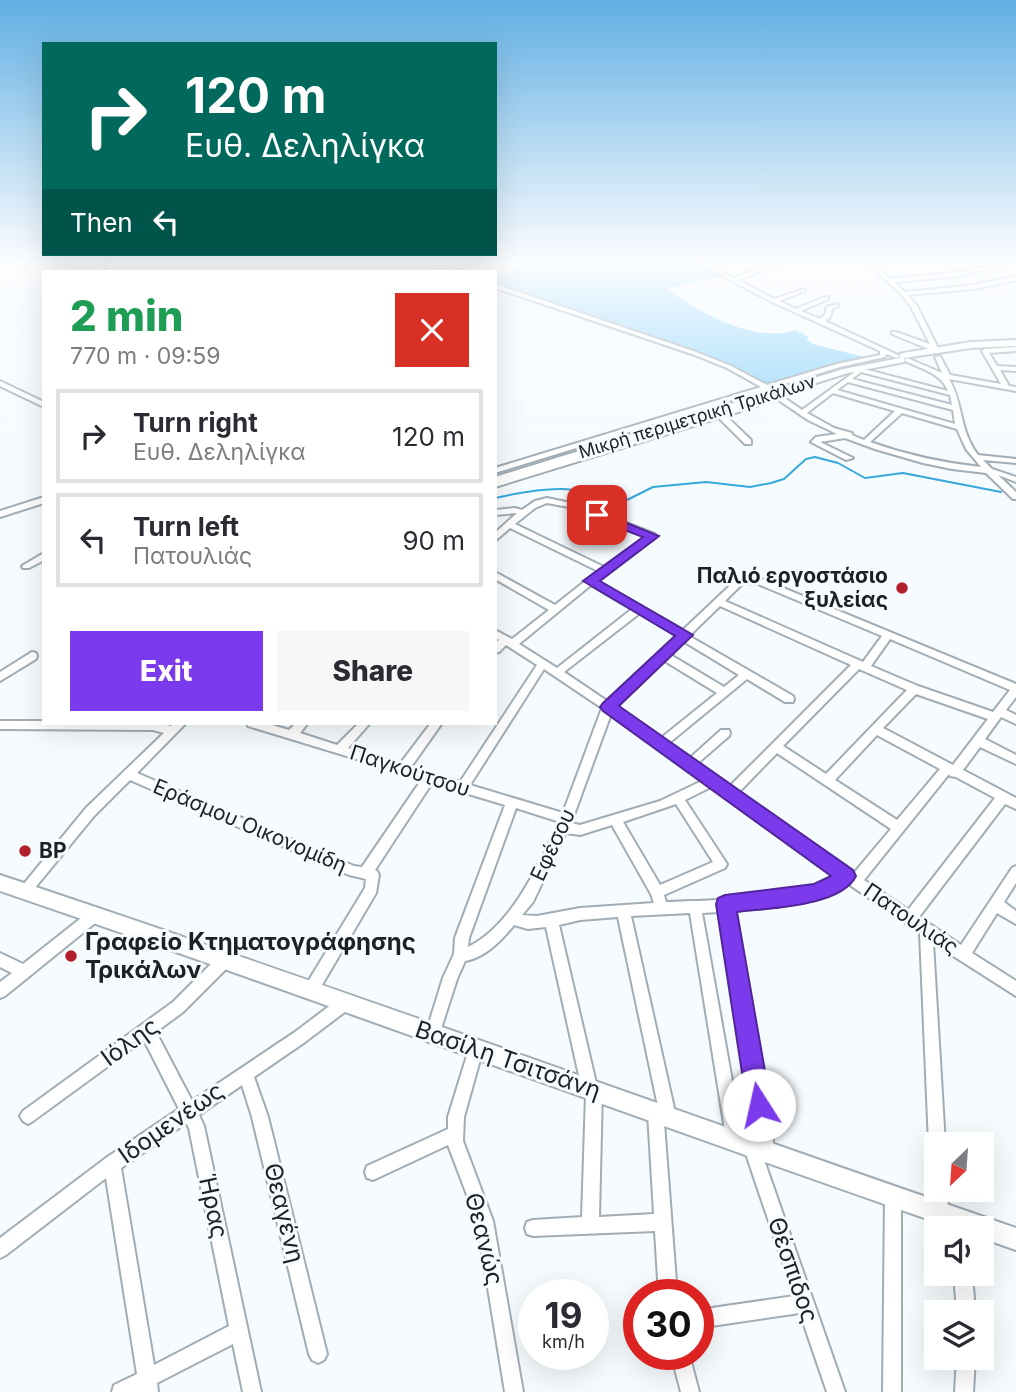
<!DOCTYPE html>
<meta charset="utf-8">
<style>
:root{--surface:#fff;--page:#f7f7f7;--text:#2b2b33;--muted:#7c7c81;--line:#e1e1e2;--accent:#7c3aed}
body{margin:0;font-family:Inter,sans-serif;background:var(--page);color:var(--text);height:100vh;display:flex;flex-direction:column;font-size:26px;white-space:nowrap}
*{box-sizing:border-box;margin:0}
p{font-size:23px;color:var(--muted)}
.icon{flex:none;width:38px;height:38px;fill:none;stroke:currentColor;stroke-width:2;stroke-linecap:round;stroke-linejoin:round}
.map{position:relative;flex:1;overflow:hidden}
.sheet{position:absolute;left:42px;top:270px;width:455px;height:455px;display:flex;flex-direction:column;background:var(--surface);border-radius:0px;box-shadow:0 7px 28px #0002}
.sheet>*{flex:none}
.banner{position:absolute;left:42px;top:42px;width:455px;height:214px;border-radius:0px;box-shadow:0 7px 28px #0002;background:#00695c;color:#fff;overflow:hidden}
.needle{width:46px;rotate:205deg}
.buttons{position:absolute;left:924px;top:1132px;display:grid;gap:14px}
.buttons a{display:grid;place-items:center;width:70px;height:70px;border-radius:0px;background:var(--surface);box-shadow:0 7px 28px #0002;font-size:35px}
.speed{position:absolute;left:518px;top:1279px;display:flex;gap:14px;font-size:35px;font-weight:700;text-align:center}
.speed>*{display:grid;place-content:center;width:91px;height:91px;border-radius:50%;background:var(--surface);box-shadow:0 7px 28px #0002;line-height:1}
.speed small{font-size:18px;font-weight:400}
.speed .limit{border:10px solid #d22;background:#fff;color:#111}
.pin{position:absolute;display:grid;place-items:center;width:60px;height:60px;color:#fff;margin:-30px;border-radius:14px;box-shadow:0 4px 10px #0006}
.me{position:absolute;width:77px;margin:-38px;rotate:350deg;stroke-linejoin:round;filter:drop-shadow(0 0 5px #0008)}
.turn{display:flex;align-items:center;gap:24px;height:147px;padding:0 28px;font-size:32px}
.turn .icon{width:91px;height:91px;stroke-width:2.5}
.turn b{display:block;font-size:49px;line-height:60px}
.then{display:flex;align-items:center;height:66px;padding:0 28px;background:#0003;gap:14px;font-size:26px}
.round{display:grid;place-items:center;flex:none;width:74px;height:74px;border-radius:0px;background:var(--page)}
.summary{display:flex;align-items:center;justify-content:space-between;height:119px;padding:0 28px}
h1{font-size:42px;font-weight:800;line-height:52px;color:#1e9e55}
.button{display:flex;gap:14px;margin-top:auto;padding:14px 28px}
.button a{flex:1;height:80px;border-radius:0px;background:var(--accent);color:#fff;font-size:28px;font-weight:800;line-height:80px;text-align:center}
.button a+a{background:var(--page);color:var(--text)}
ul{padding:0;list-style:none}
li{display:flex;align-items:center;gap:21px;height:94px;margin:0 14px 10px;padding:0 14px;border:4px solid var(--line);border-radius:0px}
li div{flex:1}
li b{display:block;font-size:26px}
li em{font-style:normal}
.map>svg:first-child{display:block}
</style>
<div class="map">
<svg width="1016" height="1392" viewBox="0 0 1016 1392">
<rect width="100%" height="100%" fill="#f6fbfe"/>
<!-- green -->
<path fill="#91d5fb" d="M 513,262 L 695,262 L 719,276 L 667,289 C 701,313 755,344 795,330 L 809,337 L 806,339 L 813,344 L 864,357 L 768,386 L 713,358 L 495,284 L 495,277 L 523,267 Z"/>
<g fill="none" stroke-linecap="round" stroke-linejoin="round">
<!-- stream -->
<g stroke="#37a7dc" stroke-width="2">
<path d="M 13,262 L 17,262"/>
<path d="M 105,262 L 105,271"/>
<path d="M 495,498 C 550,486 571,485 625,501 L 653,487 L 706,482 L 750,487 L 771,483 L 784,479 L 806,459 L 815,457 L 838,463 L 865,478 L 903,473 L 1001,492"/>
</g>
<defs>
<g id="minor">
<path d="M 429,262 L 436,262 L 461,271 L 453,271 Z"/>
<path d="M 696,262 L 702,262 L 733,278 L 780,262 L 786,262 L 738,280 L 774,299 L 805,289 L 805,291 L 779,301 L 796,309 L 824,297 L 828,297 L 828,299 L 801,311 L 820,319 L 825,315 L 827,307 L 838,304 L 838,306 L 832,309 L 830,317 L 825,321 L 900,356 L 897,358 L 886,354 L 885,357 L 840,367 L 495,473 L 495,468 L 761,387 L 727,368 L 692,354 L 495,288 L 495,284 L 696,352 L 731,366 L 767,385 L 837,364 L 880,355 L 880,351 L 772,302 Z"/>
<path d="M 866,262 L 871,262 L 891,279 L 960,272 L 1006,262 L 1010,263 L 960,276 L 894,282 L 905,292 L 974,285 L 1016,276 L 1016,280 L 974,289 L 908,295 L 917,306 L 939,350 L 936,352 L 892,334 L 892,332 L 896,332 L 930,344 L 911,307 L 901,294 Z"/>
<path d="M 1016,347 L 1016,351 L 989,353 L 997,366 L 1016,367 L 1016,371 L 1000,370 L 1009,386 L 1016,387 L 1016,391 L 949,379 C 964,404 958,428 978,455 L 1016,459 L 1016,463 L 983,460 L 992,469 L 1016,477 L 1016,482 L 998,475 L 1016,492 L 1016,499 L 1013,499 L 986,473 L 952,469 L 923,463 L 875,449 L 845,438 L 820,442 L 853,458 L 846,460 L 811,442 L 816,437 L 837,434 L 808,420 L 777,399 L 726,416 L 751,440 L 751,444 L 745,444 L 719,418 L 495,487 L 495,482 L 773,396 L 772,394 L 773,393 L 777,393 L 802,410 L 860,368 L 948,391 C 941,373 922,369 905,361 L 904,360 L 907,358 L 942,373 L 935,357 L 940,356 L 950,375 L 1001,384 L 982,351 L 985,349 ZM 861,372 L 950,395 L 952,405 L 852,379 ZM 848,382 L 953,410 L 955,424 L 837,390 ZM 833,393 L 895,411 L 864,440 L 852,435 L 852,433 L 834,428 L 807,413 ZM 902,413 L 957,429 L 966,449 L 981,467 C 943,463 907,455 870,442 Z"/>
<path d="M 0,381 L 44,402 L 44,407 L 0,386 Z"/>
<path d="M 41,498 L 44,498 L 44,503 L 0,517 L 0,511 Z"/>
<path d="M 547,498 L 580,505 L 655,534 L 655,538 L 597,581 L 683,630 L 738,578 L 759,578 L 1016,684 L 1016,697 L 1006,710 L 1016,715 L 1016,724 L 1001,717 L 985,739 L 1016,755 L 1016,764 L 980,747 L 963,770 L 1016,798 L 1016,809 L 1005,804 L 919,917 L 961,945 L 1012,868 L 1016,866 L 1016,883 L 1004,902 L 1016,911 L 1016,924 L 997,913 L 972,953 L 1016,981 L 1016,996 L 933,943 L 945,1144 L 936,1144 L 936,1152 L 931,1150 L 929,1144 L 920,933 L 847,883 C 816,906 770,907 733,911 L 775,1153 L 773,1159 L 767,1161 L 764,1160 L 845,1392 L 827,1392 L 800,1313 L 698,1328 L 698,1310 L 794,1296 L 744,1148 L 746,1142 L 752,1140 L 757,1142 L 720,912 L 702,913 L 743,1142 L 741,1148 L 735,1150 L 729,1148 L 727,1142 L 690,913 L 631,916 L 676,1117 L 673,1122 L 668,1125 L 664,1123 L 677,1295 L 659,1295 L 655,1231 L 533,1236 L 527,1234 L 525,1228 L 527,1222 L 533,1220 L 582,1217 L 586,1095 L 582,1089 L 546,927 L 528,929 L 514,925 C 502,940 485,958 465,961 L 457,979 L 438,1038 L 433,1040 L 428,1038 L 426,1033 L 443,978 L 454,954 L 455,938 L 505,805 L 432,783 L 375,870 L 377,871 L 379,875 L 376,893 L 316,995 L 311,997 L 306,995 L 304,990 L 306,985 L 365,888 L 366,879 L 349,875 L 130,780 L 94,816 L 29,895 L 24,897 L 19,895 L 18,891 L 86,808 L 164,733 L 153,730 L 0,729 L 0,721 L 44,721 L 44,723 L 157,723 L 171,726 L 174,723 L 186,723 L 137,773 L 354,866 L 362,867 L 422,779 L 248,726 L 247,723 L 265,723 L 289,730 L 296,723 L 308,723 L 300,733 L 337,745 L 359,723 L 370,723 L 348,748 L 400,764 L 431,723 L 442,723 L 411,767 L 460,782 L 537,665 L 506,645 L 499,652 L 495,653 L 495,643 L 499,640 L 495,638 L 495,630 L 512,639 L 549,610 L 495,579 L 495,572 L 555,605 L 598,571 L 510,528 L 495,541 L 495,533 L 517,513 L 495,515 L 495,510 L 515,508 L 522,510 L 535,501 ZM 547,503 L 574,508 L 646,537 L 604,567 L 515,524 L 535,508 ZM 743,583 L 758,584 L 882,636 L 863,662 L 725,601 ZM 591,585 L 632,609 L 557,668 L 519,644 ZM 720,606 L 851,665 L 730,786 L 698,763 L 729,736 L 730,733 L 729,730 L 721,730 L 690,758 L 669,743 L 747,679 L 785,702 L 793,702 L 794,699 L 793,696 L 689,636 ZM 640,613 L 677,635 L 607,701 L 564,672 ZM 890,639 L 1010,690 L 993,712 L 918,686 L 871,666 ZM 683,641 L 739,675 L 724,687 L 669,654 ZM 663,660 L 717,693 L 661,738 L 615,706 ZM 544,669 L 602,708 L 563,813 L 470,785 ZM 859,669 L 907,690 L 826,774 L 783,746 ZM 916,694 L 988,719 L 953,765 L 883,728 ZM 611,714 L 704,780 L 660,801 L 580,825 L 571,823 ZM 877,735 L 940,769 L 897,820 L 835,780 ZM 777,753 L 891,829 L 854,873 L 739,792 ZM 949,774 L 950,776 L 956,777 L 995,798 L 908,910 L 864,880 ZM 713,786 L 726,796 L 837,875 C 802,900 711,900 666,902 L 664,895 L 725,868 L 727,864 L 685,800 ZM 676,804 L 713,862 L 660,885 L 623,822 ZM 516,808 L 560,822 C 538,864 513,925 468,947 L 469,938 ZM 612,825 L 651,894 L 654,903 L 580,908 L 537,916 L 522,915 L 533,902 L 566,833 L 580,835 ZM 618,917 L 658,1106 L 651,1108 L 648,1113 L 654,1214 L 599,1217 L 602,1090 L 599,1085 L 596,1083 L 559,925 L 580,920 Z"/>
<path d="M 44,553 L 44,560 L 29,568 L 23,568 L 22,566 Z"/>
<path d="M 32,652 L 36,653 L 37,656 L 36,659 L 0,681 L 0,672 Z"/>
<path d="M 95,909 L 100,911 L 102,915 L 100,919 L 5,996 L 0,998 L 0,982 L 12,973 L 0,967 L 0,953 L 23,964 L 90,911 Z"/>
<path d="M 226,952 L 231,954 L 233,959 L 231,964 L 183,1012 L 156,1032 L 192,1101 L 295,1032 L 340,998 L 345,996 L 350,998 L 352,1003 L 350,1008 L 305,1042 L 254,1077 L 268,1117 L 327,1354 L 324,1360 L 318,1363 L 312,1360 L 309,1354 L 252,1117 L 242,1085 L 199,1115 L 204,1126 L 261,1392 L 243,1392 L 233,1344 L 157,1383 L 158,1392 L 112,1392 L 114,1385 L 137,1374 L 106,1178 L 6,1255 L 0,1258 L 0,1238 L 106,1158 L 179,1109 L 144,1040 L 33,1121 L 28,1124 L 23,1121 L 20,1116 L 23,1111 L 173,1002 L 221,954 ZM 186,1123 L 189,1128 L 229,1326 L 154,1365 L 121,1168 Z"/>
<path d="M 476,1042 L 481,1044 L 483,1049 L 464,1117 L 463,1141 L 493,1221 L 523,1392 L 505,1392 L 477,1221 L 448,1145 L 373,1180 L 367,1178 L 365,1172 L 367,1166 L 448,1129 L 448,1117 L 469,1049 L 471,1044 Z"/>
<path d="M 936,1183 L 936,1190 L 947,1190 L 948,1212 L 946,1218 L 940,1220 L 934,1218 C 930,1208 929,1194 933,1184 Z"/>
<path d="M 893,1188 L 899,1190 L 901,1196 L 901,1392 L 883,1392 L 885,1196 L 887,1190 Z"/>
<path d="M 954,1274 L 972,1274 L 975,1312 L 957,1312 Z"/>
<path d="M 671,1354 L 689,1354 L 699,1392 L 681,1392 Z"/>
<path d="M 957,1358 L 975,1358 L 973,1392 L 955,1392 Z"/>
</g>
<g id="major">
<path d="M 1016,340 L 1016,346 L 971,348 L 904,358 L 904,362 L 848,373 L 495,483 L 495,477 L 843,369 L 900,358 L 900,354 L 903,353 L 971,342 Z"/>
<path d="M 0,875 C 340,988 677,1112 1016,1228 L 1016,1250 L 982,1238 L 982,1228 L 953,1228 C 635,1118 319,1000 0,891 Z"/>
</g>
</defs>
<!-- minor casing -->
<use href="#minor" stroke="#a1adb5" stroke-width="4"/>
<!-- major casing -->
<use href="#major" stroke="#a1adb5" stroke-width="4"/>
<!-- minor -->
<use href="#minor" fill="#fff" fill-rule="evenodd"/>
<!-- major -->
<use href="#major" fill="#fff" fill-rule="evenodd"/>
</g>
<!-- sky -->
<linearGradient id="sky" x2="0" y2="1"><stop stop-color="#61afe3"/><stop offset="0.57" stop-color="#fbfdff"/><stop offset="1" stop-color="#fbfdff" stop-opacity="0"/></linearGradient>
<rect width="1016" height="457" fill="url(#sky)"/>
<!-- route -->
<path fill="#7c3aed" stroke="#51269a" stroke-width="2" d="M 597,511 L 659,536 L 600,581 L 693,635 L 619,706 L 853,870 L 856,876 C 841,907 767,908 737,912 L 771,1105 L 767,1113 L 759,1116 L 751,1113 L 747,1105 L 716,904 L 718,898 L 725,895 L 814,884 L 831,876 L 603,711 L 600,707 L 603,703 L 675,636 L 583,581 L 643,537 L 593,518 L 591,515 Z"/>
<!-- markers -->
<g fill="#b2202c" stroke="#f6fbfe" stroke-width="2.5">
<circle cx="902" cy="588" r="7"/>
<circle cx="25" cy="851" r="7"/>
<circle cx="71" cy="956" r="7"/>
</g>
<g text-anchor="middle" stroke-width="6" stroke-linejoin="round" paint-order="stroke">
<!-- far-street labels -->
<g font-size="18" fill="#1d2124" stroke="#f6fbfe">
<text transform="translate(697 417) rotate(-17)" y="6">Μικρή περιμετρική Τρικάλων</text>
</g>
<!-- poi labels -->
<g font-size="21" font-weight="bold" fill="#1d2124" stroke="#f6fbfe" text-anchor="end">
<text x="888" y="583">Παλιό εργοστάσιο<tspan x="888" dy="24">ξυλείας</tspan></text>
<text x="39" y="858" text-anchor="start">BP</text>
</g>
<!-- street labels -->
<g font-size="21" fill="#1d2124" stroke="#f6fbfe">
<text transform="translate(410 771) rotate(18)" y="7">Παγκούτσου</text>
<text transform="translate(250 826) rotate(23)" y="7">Εράσμου Οικονομίδη</text>
<text transform="translate(553 845) rotate(-65)" y="7">Εφέσου</text>
<text transform="translate(911 919) rotate(34)" y="7">Πατουλιάς</text>
</g>
<!-- near-poi labels -->
<g font-size="24" font-weight="bold" fill="#1d2124" stroke="#f6fbfe" text-anchor="start">
<text x="85" y="950">Γραφείο Κτηματογράφησης<tspan x="85" dy="28">Τρικάλων</tspan></text>
</g>
<!-- near-street labels -->
<g font-size="24" fill="#1d2124" stroke="#f6fbfe">
<text transform="translate(130 1042) rotate(-36)" y="8">Ιόλης</text>
<text transform="translate(508 1060) rotate(19)" y="8">Βασίλη Τσιτσάνη</text>
<text transform="translate(171 1123) rotate(-35)" y="8">Ιδομενέως</text>
<text transform="translate(213 1206) rotate(78)" y="8">Ήρας</text>
<text transform="translate(284 1213) rotate(76)" y="8">Θεαγένη</text>
<text transform="translate(484 1239) rotate(76)" y="8">Θεανώς</text>
<text transform="translate(793 1270) rotate(71)" y="8">Θέσπιδος</text>
</g>
</g>
</svg>
<div class="buttons">
<a><svg class="needle" viewBox="-14 -14 28 28"><path d="M0-13l5 13h-10z" fill="#e53935"/><path d="M0 13l5-13h-10z" fill="#7c7c81"/></svg></a>
<a><svg class="icon" aria-label="sound" viewBox="0 0 24 24"><path d="M4 9h4l5-4v14l-5-4H4zM17 9q2 3 0 6"/></svg></a>
<a><svg class="icon" aria-label="layers" viewBox="0 0 24 24"><path d="M12 4l9 5-9 5-9-5zM3 14l9 5 9-5"/></svg></a>
</div>
<div class="speed"><div>19<small>km/h</small></div><div class="limit">30</div></div>
<div class="pin" style="left:597px;top:515px;background:#d93025"><svg class="icon" aria-label="arrive" viewBox="0 0 24 24"><path d="M6 21V4h12l-3 4 3 4H6"/></svg></div>
<svg class="me" style="left:759px;top:1105px" viewBox="-20 -20 40 40"><circle r="19" fill="#fff"/><path d="M0-13L10 11 0 6-10 11z" fill="#7c3aed"/></svg>
<div class="banner">
<div class="turn"><svg class="icon" aria-label="right" viewBox="0 0 24 24"><path d="M7 20v-9h11M14 6l5 5-5 5"/></svg><div><b>120 m</b>Ευθ. Δεληλίγκα</div></div>
<div class="then">Then<svg class="icon" aria-label="left" viewBox="0 0 24 24"><path d="M17 20v-9H6M10 6l-5 5 5 5"/></svg></div>
</div>
<section class="sheet">
<div class="summary"><div><h1>2 min</h1><p>770 m · 09:59</p></div><a class="round" style="background:#d93025;color:#fff"><svg class="icon" aria-label="close" viewBox="0 0 24 24"><path d="M6 6l12 12M18 6L6 18"/></svg></a></div>
<ul>
<li><svg class="icon" aria-label="right" viewBox="0 0 24 24"><path d="M7 20v-9h11M14 6l5 5-5 5"/></svg><div><b>Turn right</b><p>Ευθ. Δεληλίγκα</p></div><em>120 m</em></li>
<li><svg class="icon" aria-label="left" viewBox="0 0 24 24"><path d="M17 20v-9H6M10 6l-5 5 5 5"/></svg><div><b>Turn left</b><p>Πατουλιάς</p></div><em>90 m</em></li>
</ul>
<div class="button"><a>Exit</a><a>Share</a></div>
</section>
</div>
